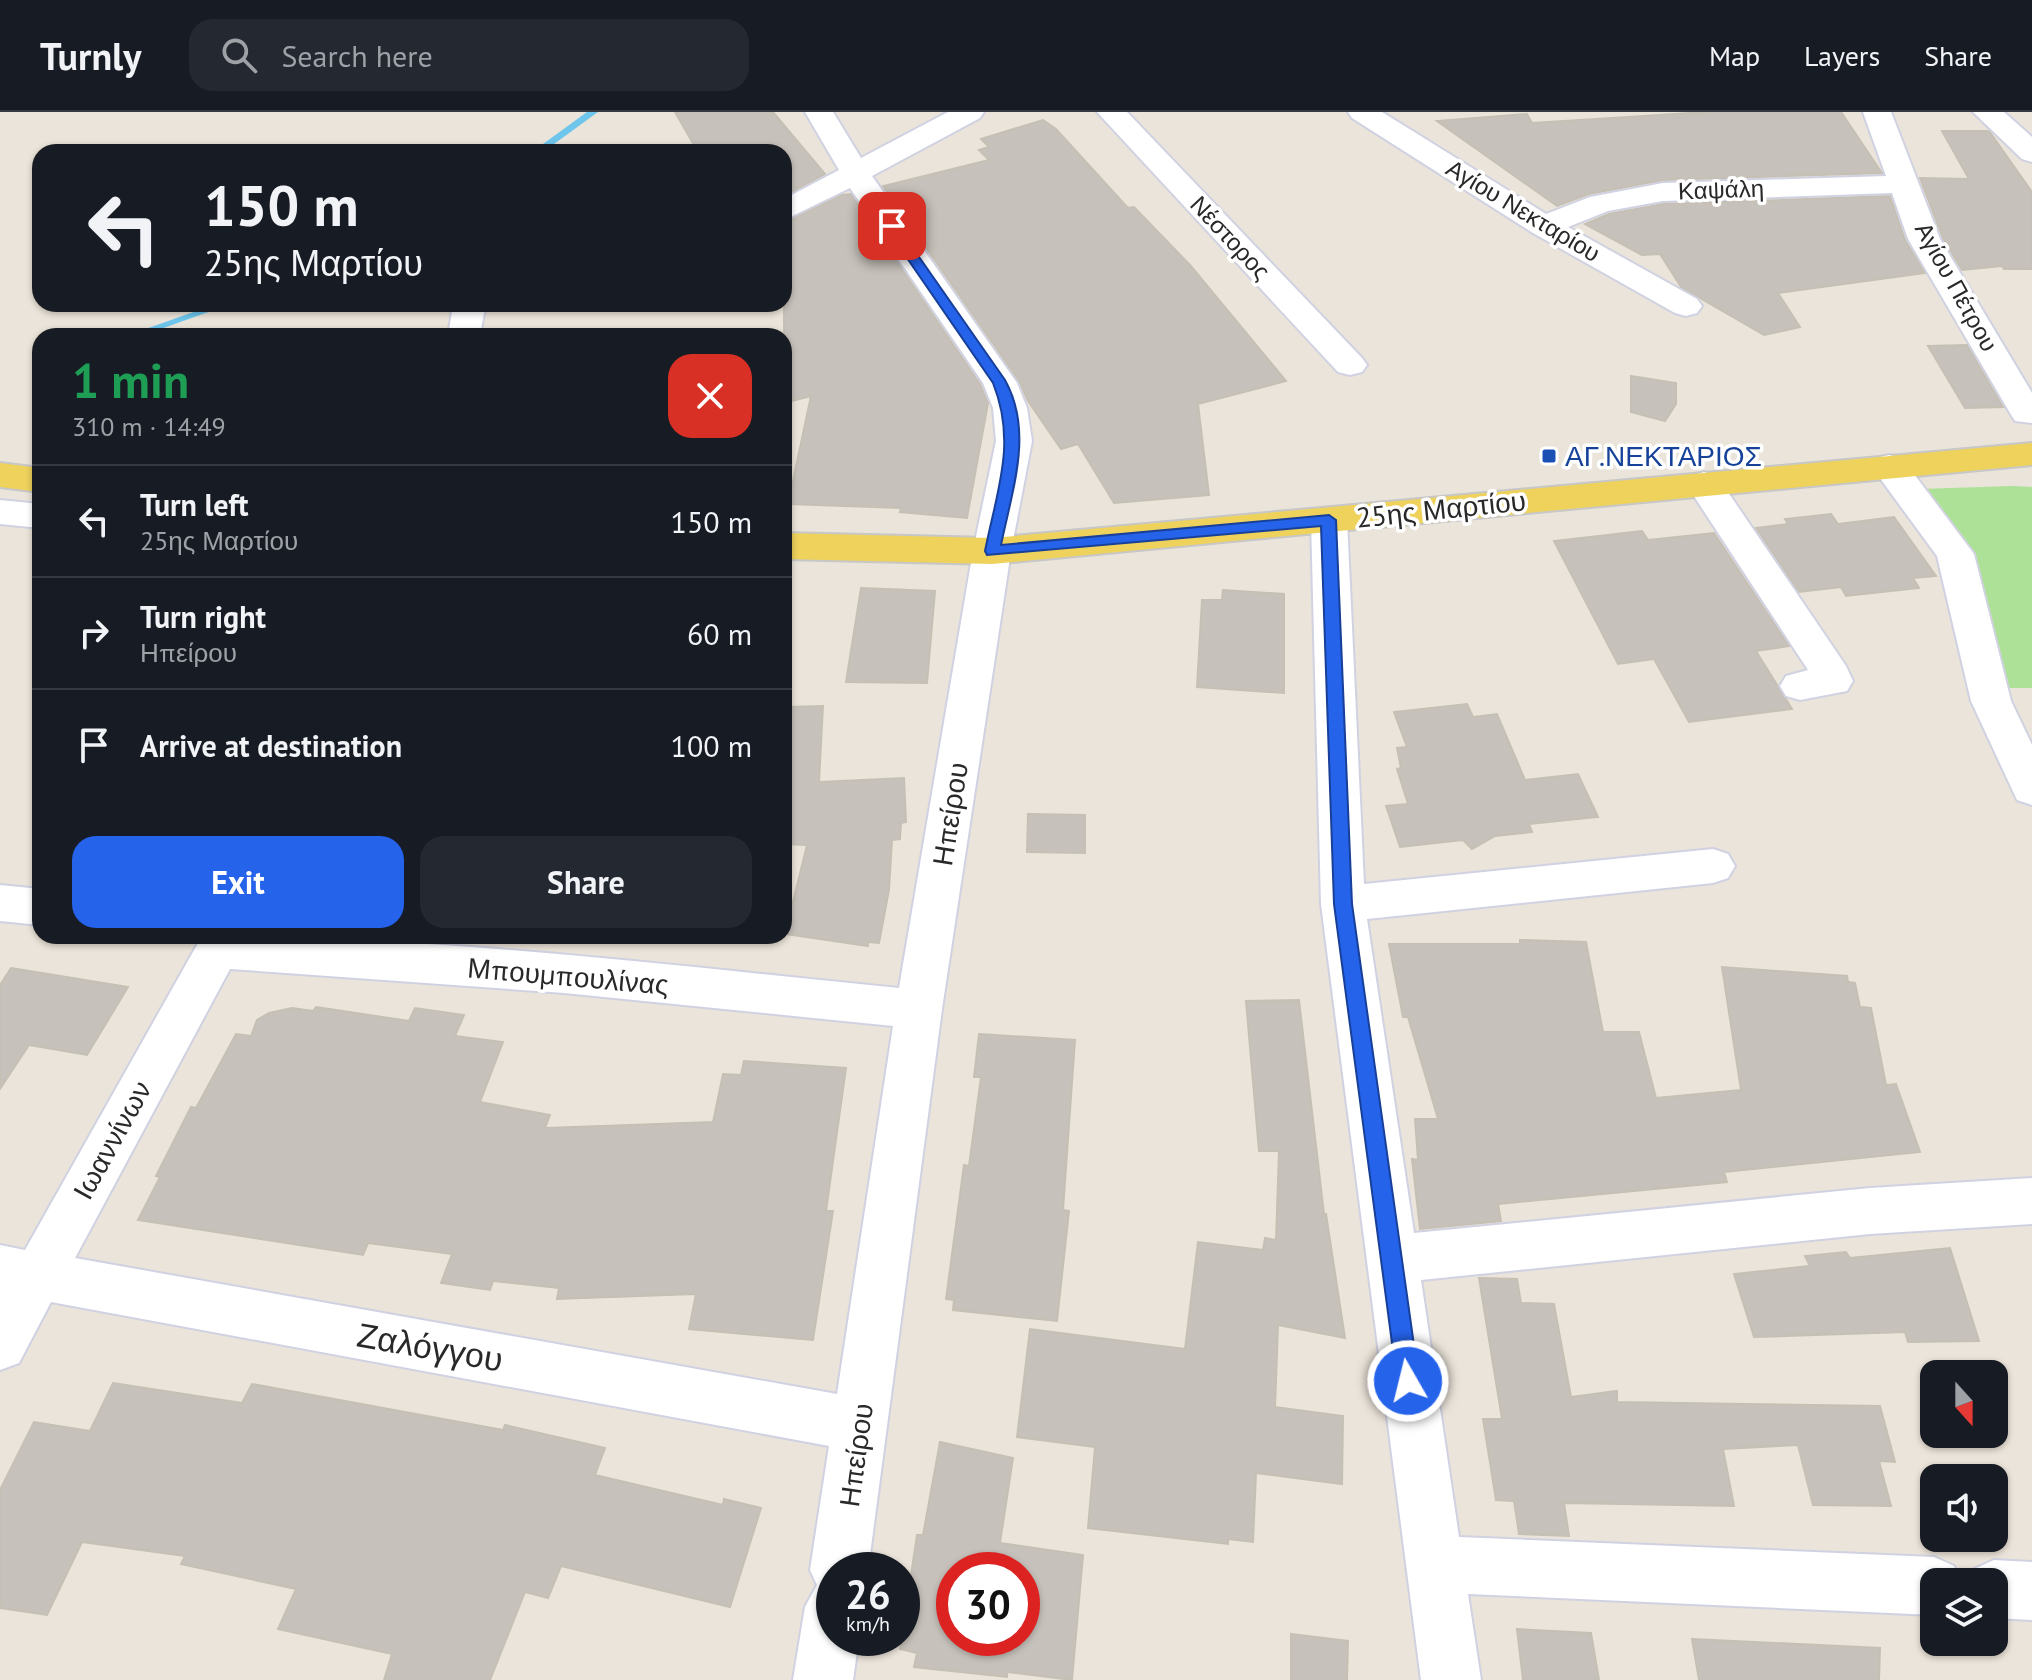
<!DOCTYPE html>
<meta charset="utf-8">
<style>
:root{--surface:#171b24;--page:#242831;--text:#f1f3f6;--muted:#9ea1a6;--line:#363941;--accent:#2563eb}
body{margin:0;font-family:"PT Sans",sans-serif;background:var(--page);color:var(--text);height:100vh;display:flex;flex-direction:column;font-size:30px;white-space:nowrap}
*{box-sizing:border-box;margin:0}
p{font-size:26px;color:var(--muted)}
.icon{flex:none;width:44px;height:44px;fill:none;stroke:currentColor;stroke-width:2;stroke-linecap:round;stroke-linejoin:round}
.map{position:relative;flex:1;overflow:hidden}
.panel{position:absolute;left:32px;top:216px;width:760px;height:616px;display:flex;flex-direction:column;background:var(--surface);border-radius:24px;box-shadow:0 2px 6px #0004}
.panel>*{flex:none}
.banner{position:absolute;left:32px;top:32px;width:760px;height:168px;border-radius:24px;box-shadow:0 2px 6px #0004;background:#171b24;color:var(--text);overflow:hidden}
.needle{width:52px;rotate:159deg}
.buttons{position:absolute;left:1920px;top:1248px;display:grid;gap:16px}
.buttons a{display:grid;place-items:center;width:88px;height:88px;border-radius:16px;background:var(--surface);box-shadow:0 2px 6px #0004;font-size:40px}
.speed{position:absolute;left:816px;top:1440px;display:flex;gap:16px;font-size:40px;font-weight:700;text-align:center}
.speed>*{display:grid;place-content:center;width:104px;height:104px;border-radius:50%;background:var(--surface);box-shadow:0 2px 6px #0004;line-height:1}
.speed small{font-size:20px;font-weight:400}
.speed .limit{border:12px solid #d22;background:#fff;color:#111}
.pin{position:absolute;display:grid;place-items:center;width:68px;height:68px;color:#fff;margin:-34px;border-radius:16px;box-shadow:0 4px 12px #0006}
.me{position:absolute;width:88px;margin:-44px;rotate:352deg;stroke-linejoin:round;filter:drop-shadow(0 0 6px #0008)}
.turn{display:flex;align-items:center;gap:28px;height:168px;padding:0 40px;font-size:36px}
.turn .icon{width:104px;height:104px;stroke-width:2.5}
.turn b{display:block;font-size:56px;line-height:68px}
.round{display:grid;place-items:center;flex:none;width:84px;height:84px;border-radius:24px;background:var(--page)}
.overview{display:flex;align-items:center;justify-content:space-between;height:136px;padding:0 40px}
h1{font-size:48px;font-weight:700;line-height:60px;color:#1e9e55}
.button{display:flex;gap:16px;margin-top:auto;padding:16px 40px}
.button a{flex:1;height:92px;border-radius:24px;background:var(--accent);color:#fff;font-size:32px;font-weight:700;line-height:92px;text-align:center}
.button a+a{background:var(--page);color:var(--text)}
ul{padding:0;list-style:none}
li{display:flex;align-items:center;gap:24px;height:112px;padding:0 40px;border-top:2px solid var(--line)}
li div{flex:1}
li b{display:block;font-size:30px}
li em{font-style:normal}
header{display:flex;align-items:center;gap:48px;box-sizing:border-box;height:112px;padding:0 40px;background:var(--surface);border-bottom:2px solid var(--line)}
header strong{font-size:38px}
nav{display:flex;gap:44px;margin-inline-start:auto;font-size:28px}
.search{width:560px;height:72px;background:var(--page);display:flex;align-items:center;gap:20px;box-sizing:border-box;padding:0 28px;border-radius:24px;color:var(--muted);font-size:30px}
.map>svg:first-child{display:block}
</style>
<header>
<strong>Turnly</strong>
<div class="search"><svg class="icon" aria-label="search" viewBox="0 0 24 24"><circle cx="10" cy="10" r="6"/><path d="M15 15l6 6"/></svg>Search here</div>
<nav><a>Map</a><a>Layers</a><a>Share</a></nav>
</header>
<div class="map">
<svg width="2032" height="1568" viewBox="0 0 2032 1568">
<rect width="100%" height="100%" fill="#ebe4da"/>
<!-- green -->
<path fill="#ade197" d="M 2012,374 L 2032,375 L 2032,576 L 2005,576 L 1919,377 Z"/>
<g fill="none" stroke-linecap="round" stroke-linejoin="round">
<!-- stream -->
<g fill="#6ec6ec" fill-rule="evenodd">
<path d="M 587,0 L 598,0 L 543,40 L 532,40 Z"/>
<path d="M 216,192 L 231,192 L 141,224 L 126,224 Z"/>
</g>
</g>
<!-- building -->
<g fill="#c6c1ba" stroke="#c6c0b4" stroke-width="2" fill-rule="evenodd">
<path d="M 675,0 L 773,0 L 825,62 L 784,84 L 784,40 L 698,40 Z"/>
<path d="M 1706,0 L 1841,0 L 1882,61 L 1663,68 L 1589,82 L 1557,94 L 1437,9 L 1527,2 L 1532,11 Z"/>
<path d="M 1043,8 L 1056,17 L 1128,96 L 1134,95 L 1190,153 L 1286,269 L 1198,292 L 1209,383 L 1114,391 L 1078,332 L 1061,337 L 1028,289 L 1019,269 L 883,74 L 989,48 L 979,38 L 989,35 L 981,27 Z"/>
<path d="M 1942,19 L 1989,19 L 2032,80 L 2032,157 L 2004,157 L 2002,154 L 1962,158 L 1943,126 L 1920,66 L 1969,67 Z"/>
<path d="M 851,82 L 980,272 L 988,291 L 967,406 L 900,400 L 901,396 L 788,392 L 811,284 L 784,291 L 784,111 L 842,83 Z"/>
<path d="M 1890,84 L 1905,128 L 1925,161 L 1778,181 L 1800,215 L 1764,223 L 1681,175 L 1660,142 L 1642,143 L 1585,112 L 1609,102 L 1663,92 Z"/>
<path d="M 1967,233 L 2003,295 L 1965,296 L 1928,234 Z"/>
<path d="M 1631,264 L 1676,271 L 1676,292 L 1665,309 L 1631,300 Z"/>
<path d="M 1831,402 L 1838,412 L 1894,405 L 1936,464 L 1913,466 L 1919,476 L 1846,484 L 1841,475 L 1799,480 L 1756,416 L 1788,412 L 1785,407 Z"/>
<path d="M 1642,419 L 1648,428 L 1714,421 L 1789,534 L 1756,539 L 1792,597 L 1689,610 L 1654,547 L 1618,552 L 1554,429 Z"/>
<path d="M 861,476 L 935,479 L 927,571 L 846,570 Z"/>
<path d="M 1223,478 L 1284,482 L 1284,581 L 1197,575 L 1202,488 L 1222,488 Z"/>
<path d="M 1467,592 L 1473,605 L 1497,602 L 1525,668 L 1578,662 L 1598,705 L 1529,712 L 1532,720 L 1495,724 L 1472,737 L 1463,728 L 1400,735 L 1386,694 L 1408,692 L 1397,657 L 1401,656 L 1397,636 L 1407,635 L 1394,600 Z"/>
<path d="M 823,594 L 819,670 L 904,666 L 906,710 L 901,711 L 900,727 L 892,728 L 889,778 L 879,831 L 868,830 L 868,834 L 785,822 L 807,733 L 784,732 L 784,595 Z"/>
<path d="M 1028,702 L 1085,703 L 1085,741 L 1027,740 Z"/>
<path d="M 1520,828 L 1586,830 L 1603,920 L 1639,920 L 1656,986 L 1741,978 L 1722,855 L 1847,864 L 1848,870 L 1855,871 L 1860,895 L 1871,896 L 1886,973 L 1896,972 L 1920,1040 L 1724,1060 L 1727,1070 L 1498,1092 L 1501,1109 L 1420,1117 L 1412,1047 L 1418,1048 L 1415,1007 L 1438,1007 L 1408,905 L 1403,905 L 1389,832 L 1520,832 Z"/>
<path d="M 11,856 L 128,875 L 87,943 L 29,933 L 0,977 L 0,873 Z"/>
<path d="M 1299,888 L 1324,1102 L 1326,1102 L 1345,1226 L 1278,1213 L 1275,1295 L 1343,1304 L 1342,1372 L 1256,1361 L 1253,1430 L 1228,1427 L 1228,1432 L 1088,1416 L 1095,1335 L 1017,1325 L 1030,1217 L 1185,1237 L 1198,1130 L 1263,1138 L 1265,1126 L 1276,1128 L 1279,1039 L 1259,1039 L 1246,889 Z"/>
<path d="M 316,895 L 409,909 L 415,896 L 464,903 L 455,924 L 503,930 L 480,990 L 550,1003 L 545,1016 L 713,1010 L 723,962 L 741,963 L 744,949 L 846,956 L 826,1099 L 833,1099 L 813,1228 L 689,1217 L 696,1182 L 557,1187 L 559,1176 L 493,1169 L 490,1178 L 441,1171 L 452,1142 L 368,1131 L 363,1143 L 138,1108 L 160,1065 L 156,1064 L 191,995 L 196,996 L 236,922 L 251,924 L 257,908 L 269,901 L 292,896 L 313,899 Z"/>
<path d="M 979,922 L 1075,928 L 1063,1098 L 1069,1099 L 1057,1209 L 953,1198 L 954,1188 L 946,1187 L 964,1053 L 969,1054 L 981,965 L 974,965 Z"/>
<path d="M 1950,1136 L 1979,1229 L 1908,1230 L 1905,1220 L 1754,1225 L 1734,1162 L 1810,1154 L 1805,1144 L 1846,1140 L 1850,1146 Z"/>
<path d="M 1479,1166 L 1517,1167 L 1521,1191 L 1554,1192 L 1571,1285 L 1617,1279 L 1617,1290 L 1880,1294 L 1895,1350 L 1879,1349 L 1891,1394 L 1813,1393 L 1798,1333 L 1723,1337 L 1734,1394 L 1564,1391 L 1569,1424 L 1519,1422 L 1514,1389 L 1496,1388 L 1483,1307 L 1502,1307 Z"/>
<path d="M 113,1271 L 242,1291 L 252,1272 L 503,1318 L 505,1313 L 605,1336 L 595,1363 L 723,1393 L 724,1387 L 761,1396 L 730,1495 L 561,1454 L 548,1486 L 525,1480 L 490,1568 L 384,1568 L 392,1542 L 278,1517 L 296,1477 L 181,1452 L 185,1444 L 82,1430 L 47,1503 L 0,1496 L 0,1378 L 34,1310 L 90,1319 Z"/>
<path d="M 940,1330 L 1013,1346 L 1000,1431 L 1083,1443 L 1072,1568 L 1007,1560 L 1007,1565 L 914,1555 L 917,1541 L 900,1537 L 917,1423 L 923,1423 ZM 954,1458 L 1022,1458 L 1022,1526 L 954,1526 Z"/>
<path d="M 1517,1517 L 1591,1521 L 1599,1568 L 1523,1568 Z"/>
<path d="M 1291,1522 L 1348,1529 L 1347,1568 L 1291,1568 Z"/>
<path d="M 1692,1527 L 1880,1536 L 1879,1568 L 1699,1568 Z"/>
</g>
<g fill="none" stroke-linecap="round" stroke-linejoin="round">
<defs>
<g id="minor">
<path d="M 805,0 L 833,0 L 861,46 L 948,0 L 984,0 L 980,6 L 872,64 L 1017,271 L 1027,296 L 1032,329 L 1011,439 L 942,897 L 868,1458 L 834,1458 L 834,1526 L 859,1526 L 853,1568 L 793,1568 L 805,1495 L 817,1473 L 810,1458 L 829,1334 L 51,1190 L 19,1251 L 0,1258 L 0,1133 L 25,1138 L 202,824 C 435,824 668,853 899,876 L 973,439 L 996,329 L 993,296 L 983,271 L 850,76 L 784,108 L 784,87 L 839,58 ZM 230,857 L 564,881 L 893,914 L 837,1282 L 75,1146 Z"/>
<path d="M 1097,0 L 1127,0 L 1362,246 L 1367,253 L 1362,260 L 1350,263 L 1338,260 Z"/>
<path d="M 1348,0 L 1382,0 L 1546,102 L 1590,85 L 1663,71 L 1886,64 L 1863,0 L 1891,0 L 1940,127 L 2032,281 L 2032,311 L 2015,309 L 2010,301 L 1908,127 L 1892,81 L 1663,89 L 1608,99 L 1568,115 L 1697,187 L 1702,194 L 1697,201 L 1686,204 L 1675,201 L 1533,121 L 1352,6 Z"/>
<path d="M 1973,0 L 2004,0 L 2032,25 L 2032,50 L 2022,47 Z"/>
<path d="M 457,192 L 491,192 L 484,201 L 480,224 L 448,224 L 452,199 Z"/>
<path d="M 1889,343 L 1902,346 L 1974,442 L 2011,589 L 2032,633 L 2032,693 L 2017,688 L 1971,589 L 1937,444 L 1871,354 L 1876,346 Z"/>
<path d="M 1704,360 L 1717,364 L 1846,554 L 1853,569 L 1847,579 L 1800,588 L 1786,584 L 1780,574 L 1786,564 L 1808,558 L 1686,372 L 1691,364 Z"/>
<path d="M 0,388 L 40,392 L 40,416 L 0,412 Z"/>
<path d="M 1329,396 L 1342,399 L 1347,408 L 1364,772 L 1713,737 L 1728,742 L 1735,754 L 1728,766 L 1713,771 L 1367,807 L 1414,1121 L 1870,1076 L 2032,1066 L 2032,1112 L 1870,1122 L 1421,1168 L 1459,1425 L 1934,1445 L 1954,1454 L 1961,1470 L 1934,1470 L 1934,1503 L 1468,1482 L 1481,1568 L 1421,1568 L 1321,792 L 1311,408 L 1316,399 Z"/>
<path d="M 0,773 L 40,777 L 40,813 L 0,809 Z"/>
<path d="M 1994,1448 L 2032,1450 L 2032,1508 L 1994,1506 L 1994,1470 L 1968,1470 L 1974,1457 Z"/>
</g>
<g id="major">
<path d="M 2032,331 L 2032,353 L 992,452 L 784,447 L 784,421 L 992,426 Z"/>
<path d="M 0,351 L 40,356 L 40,380 L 0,375 Z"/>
</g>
</defs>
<!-- minor casing -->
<use href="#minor" stroke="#d0d2e2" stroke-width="4"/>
<!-- major casing -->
<use href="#major" stroke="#c7c7c7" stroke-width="4"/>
<!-- minor -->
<use href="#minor" fill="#fff" fill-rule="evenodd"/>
<!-- major -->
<use href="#major" fill="#eed25c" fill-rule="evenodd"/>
</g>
<!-- route -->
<path fill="#2563eb" stroke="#184099" stroke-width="2" d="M 892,111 L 896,112 L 1005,268 C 1034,320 1012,378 1001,433 L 1329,403 L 1336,408 L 1352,792 L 1419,1269 L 1416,1277 L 1408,1280 L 1400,1277 L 1397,1269 L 1334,792 L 1321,414 L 987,443 L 985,439 C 997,378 1017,331 993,271 L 885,114 Z"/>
<!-- markers -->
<rect fill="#1a4fb4" stroke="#fff" stroke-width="3" x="1541" y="336" width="16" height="16" rx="4"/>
<g text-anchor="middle" stroke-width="7" stroke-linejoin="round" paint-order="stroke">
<!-- far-street labels -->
<g font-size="24" fill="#292929" stroke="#fff">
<text transform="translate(1721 78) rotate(-2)" y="8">Καψάλη</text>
<text transform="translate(1523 99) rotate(31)" y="8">Αγίου Νεκταρίου</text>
<text transform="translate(1230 126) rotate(47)" y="8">Νέστορος</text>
<text transform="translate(1956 175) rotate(61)" y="8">Αγίου Πέτρου</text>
</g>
<!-- transit labels -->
<g font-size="28" fill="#164399" stroke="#fff" text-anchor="start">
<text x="1565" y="354">ΑΓ.ΝΕΚΤΑΡΙΟΣ</text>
</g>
<!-- street labels -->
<g font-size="28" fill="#292929" stroke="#fff">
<text transform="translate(1441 397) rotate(-6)" y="10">25ης Μαρτίου</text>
<text transform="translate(950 702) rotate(-81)" y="10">Ηπείρου</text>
<text transform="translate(568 864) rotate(5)" y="10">Μπουμπουλίνας</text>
<text transform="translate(112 1028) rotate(-61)" y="10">Ιωαννίνων</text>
<text transform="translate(856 1343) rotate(-82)" y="10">Ηπείρου</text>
</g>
<!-- near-street labels -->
<g font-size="34" fill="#292929" stroke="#fff">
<text transform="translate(430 1235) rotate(10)" y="12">Ζαλόγγου</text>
</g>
</g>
</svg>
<div class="buttons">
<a><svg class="needle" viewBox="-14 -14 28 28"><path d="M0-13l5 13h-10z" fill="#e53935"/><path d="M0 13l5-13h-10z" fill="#9ea1a6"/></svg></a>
<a><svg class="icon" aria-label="sound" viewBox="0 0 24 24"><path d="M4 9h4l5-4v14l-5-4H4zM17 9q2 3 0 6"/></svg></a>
<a><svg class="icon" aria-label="layers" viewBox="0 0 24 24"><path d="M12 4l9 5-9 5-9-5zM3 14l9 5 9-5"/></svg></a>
</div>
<div class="speed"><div>26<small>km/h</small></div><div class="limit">30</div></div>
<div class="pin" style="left:892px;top:114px;background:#d93025"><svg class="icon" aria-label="arrive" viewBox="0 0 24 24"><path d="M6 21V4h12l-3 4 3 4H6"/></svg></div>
<svg class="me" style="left:1408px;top:1269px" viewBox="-20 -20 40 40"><circle r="17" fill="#2563eb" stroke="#fff" stroke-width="3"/><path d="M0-11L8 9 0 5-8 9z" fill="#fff"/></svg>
<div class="banner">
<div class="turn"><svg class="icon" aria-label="left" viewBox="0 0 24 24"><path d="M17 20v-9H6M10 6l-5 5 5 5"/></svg><div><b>150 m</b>25ης Μαρτίου</div></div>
</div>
<section class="panel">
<div class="overview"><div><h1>1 min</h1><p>310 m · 14:49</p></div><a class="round" style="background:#d93025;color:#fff"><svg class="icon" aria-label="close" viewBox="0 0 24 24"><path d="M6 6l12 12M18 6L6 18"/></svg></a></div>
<ul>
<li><svg class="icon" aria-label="left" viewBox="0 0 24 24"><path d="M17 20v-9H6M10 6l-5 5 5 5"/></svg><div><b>Turn left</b><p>25ης Μαρτίου</p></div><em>150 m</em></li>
<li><svg class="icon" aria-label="right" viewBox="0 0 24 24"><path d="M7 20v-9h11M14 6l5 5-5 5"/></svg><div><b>Turn right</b><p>Ηπείρου</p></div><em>60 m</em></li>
<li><svg class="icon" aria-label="arrive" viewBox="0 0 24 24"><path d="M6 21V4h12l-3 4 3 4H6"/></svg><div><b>Arrive at destination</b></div><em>100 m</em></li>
</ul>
<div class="button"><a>Exit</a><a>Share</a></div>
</section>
</div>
